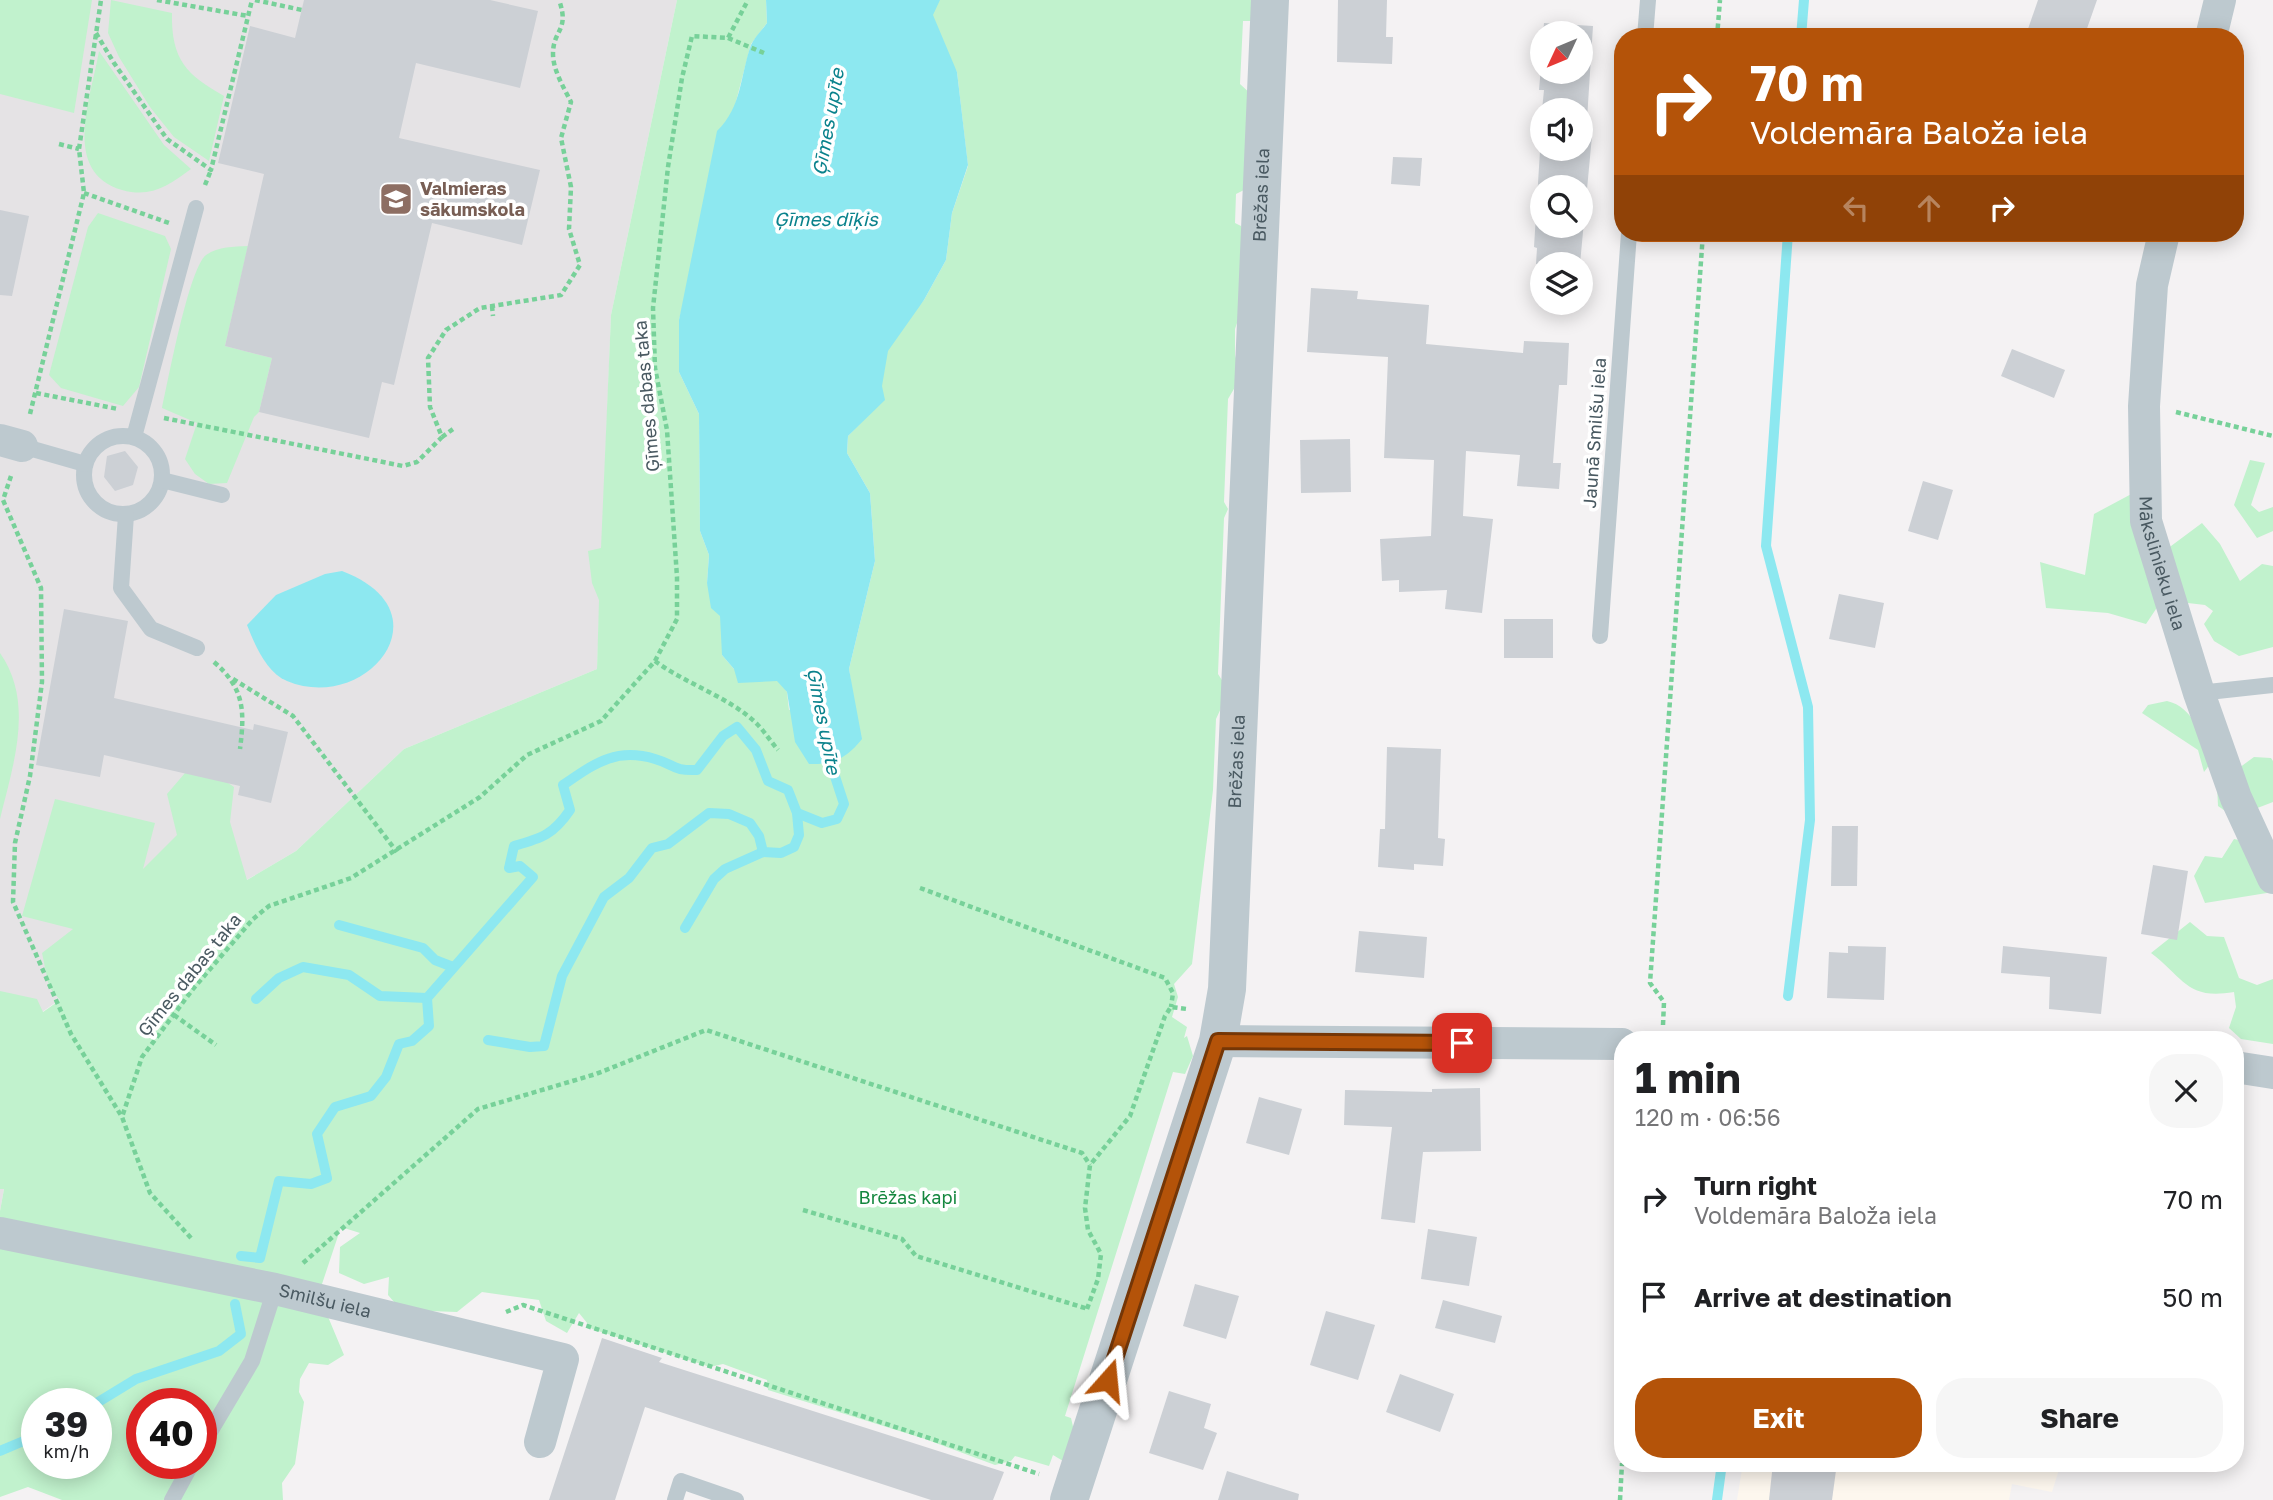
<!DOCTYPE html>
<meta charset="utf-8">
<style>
:root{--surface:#fff;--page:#f6f6f6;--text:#202124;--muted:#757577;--accent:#b45309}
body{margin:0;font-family:"Golos Text",sans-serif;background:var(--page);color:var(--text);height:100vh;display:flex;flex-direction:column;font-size:26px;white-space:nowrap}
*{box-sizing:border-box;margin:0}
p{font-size:23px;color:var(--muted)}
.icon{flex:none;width:38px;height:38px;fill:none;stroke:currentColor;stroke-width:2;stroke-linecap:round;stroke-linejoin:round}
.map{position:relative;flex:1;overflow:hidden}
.sheet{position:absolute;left:1614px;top:1031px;width:630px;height:441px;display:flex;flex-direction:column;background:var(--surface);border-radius:28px;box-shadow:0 4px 18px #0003}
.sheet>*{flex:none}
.top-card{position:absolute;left:1614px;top:28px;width:630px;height:214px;border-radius:28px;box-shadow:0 4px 18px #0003;background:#b45309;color:#fff;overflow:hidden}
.needle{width:46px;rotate:226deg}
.fabs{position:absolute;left:1530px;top:21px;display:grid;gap:14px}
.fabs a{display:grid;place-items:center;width:63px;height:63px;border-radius:50%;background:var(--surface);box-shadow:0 4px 18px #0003;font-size:35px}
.speed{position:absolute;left:21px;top:1388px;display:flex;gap:14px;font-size:35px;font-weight:700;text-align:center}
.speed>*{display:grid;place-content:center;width:91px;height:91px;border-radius:50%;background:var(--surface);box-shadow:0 4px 18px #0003;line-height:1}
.speed small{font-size:18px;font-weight:400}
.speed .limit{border:10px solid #d22;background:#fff;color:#111}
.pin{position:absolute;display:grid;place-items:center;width:60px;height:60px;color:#fff;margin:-30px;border-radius:14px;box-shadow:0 4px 10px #0006}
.me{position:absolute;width:77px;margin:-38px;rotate:18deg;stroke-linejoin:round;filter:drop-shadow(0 0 5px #0008)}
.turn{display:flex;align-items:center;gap:24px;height:147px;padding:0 21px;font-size:32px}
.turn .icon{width:91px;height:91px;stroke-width:2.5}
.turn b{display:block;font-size:49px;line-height:60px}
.lanes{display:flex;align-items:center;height:66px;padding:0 21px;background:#0003;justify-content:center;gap:35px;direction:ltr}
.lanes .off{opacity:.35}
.round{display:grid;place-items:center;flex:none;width:74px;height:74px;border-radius:28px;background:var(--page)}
.overview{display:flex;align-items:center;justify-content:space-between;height:119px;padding:0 21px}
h1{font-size:42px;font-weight:700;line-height:52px}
.primary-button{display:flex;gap:14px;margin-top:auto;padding:14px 21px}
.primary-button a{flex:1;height:80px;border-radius:28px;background:var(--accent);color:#fff;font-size:28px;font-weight:700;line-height:80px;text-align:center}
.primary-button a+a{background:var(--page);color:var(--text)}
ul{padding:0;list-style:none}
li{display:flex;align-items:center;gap:21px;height:98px;padding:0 21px}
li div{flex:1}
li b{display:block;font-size:26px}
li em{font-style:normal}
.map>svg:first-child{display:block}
</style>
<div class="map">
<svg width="2273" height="1500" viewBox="0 0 2273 1500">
<rect width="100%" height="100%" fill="#f4f2f3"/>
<!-- commercial -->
<path fill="#fdf7ee" d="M 1743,1463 L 2061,1463 L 2052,1492 L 2012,1484 L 2009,1500 L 1737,1500 Z"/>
<!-- education -->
<path fill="#e5e3e5" d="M 0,0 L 677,0 L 611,315 L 597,669 L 404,749 L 296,851 L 141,942 L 35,1017 L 0,1211 Z"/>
<!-- green -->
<g fill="#c1f2cd" fill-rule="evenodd">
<path d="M 0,0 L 92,0 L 74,113 L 0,94 Z"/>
<path d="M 111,0 L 172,13 C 171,60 187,75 224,96 L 209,161 L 174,137 L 150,107 L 119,57 L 108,33 Z"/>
<path d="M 677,0 L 766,0 L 767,23 L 751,44 L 679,320 L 679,372 L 699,414 L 700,531 L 709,555 L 707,583 L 723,612 L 722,655 L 734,669 L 769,665 L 787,692 L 789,710 L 853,697 L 849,669 L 875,561 L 870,493 L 847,453 L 848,436 L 877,406 L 885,347 L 924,300 L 946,260 L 952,213 L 968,166 L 957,72 L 929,24 L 932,0 L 1263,0 L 1251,21 L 1243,21 L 1240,84 L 1253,96 L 1248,188 L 1236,194 L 1235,223 L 1241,226 L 1243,305 L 1235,329 L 1235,355 L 1241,377 L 1228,399 L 1224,502 L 1228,509 L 1224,518 L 1218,674 L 1229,691 L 1216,719 L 1213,790 L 1192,964 L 1174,984 L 1178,997 L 1172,1017 L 1187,1027 L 1184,1038 L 1187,1036 L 1193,1056 L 1185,1074 L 1173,1072 L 1065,1416 L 1071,1418 L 1078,1448 L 1063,1461 L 1053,1455 L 1049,1466 L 1015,1456 L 1011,1461 L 995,1465 L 925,1439 L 768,1390 L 767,1380 L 723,1364 L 710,1367 L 592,1329 L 579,1313 L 567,1333 L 546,1321 L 539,1300 L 482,1292 L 457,1312 L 401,1310 L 388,1295 L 389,1277 L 364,1284 L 339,1273 L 340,1247 L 360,1233 L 341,1227 L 321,1287 L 326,1312 L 344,1355 L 328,1365 L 309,1363 L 300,1379 L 299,1392 L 304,1402 L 295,1464 L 282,1483 L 283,1500 L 62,1500 L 28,1487 L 0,1497 L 0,1211 L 4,1189 L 0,1189 L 0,991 L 37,999 L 43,1012 L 60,1000 L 49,987 L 42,953 L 73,929 L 22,916 L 55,799 L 155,823 L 143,869 L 177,835 L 167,794 L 191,766 L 212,772 L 234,787 L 230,822 L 247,880 L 296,851 L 404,749 L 597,669 L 599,600 L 592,583 L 588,551 L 601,548 L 611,315 ZM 37,1404 L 96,1404 L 96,1463 L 37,1463 ZM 142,1404 L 201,1404 L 201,1463 L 142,1463 Z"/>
<path d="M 99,51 L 164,145 L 191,169 C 168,186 151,198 122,190 C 61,172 91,98 99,51 Z"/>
<path d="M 98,213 L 165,236 L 171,249 L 139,387 L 123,406 L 61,388 L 49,375 L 88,227 Z"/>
<path d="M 248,246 L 225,346 L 272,358 L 259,412 L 254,417 L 227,483 L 209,484 L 195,474 L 185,459 L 197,423 L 162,408 C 168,381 189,268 206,255 C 219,246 233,247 248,246 Z"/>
<path d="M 2250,460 L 2265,463 L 2251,505 L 2259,512 L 2273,507 L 2273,531 L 2257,538 L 2234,505 Z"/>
<path d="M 2137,491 L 2167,549 L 2202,523 L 2220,544 L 2240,581 L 2262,564 L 2273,566 L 2273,647 L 2239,656 L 2214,641 L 2204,624 L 2213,611 L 2205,605 L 2162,600 L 2146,624 L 2108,613 L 2046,608 L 2040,562 L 2085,575 L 2094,514 Z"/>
<path d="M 0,653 C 35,703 13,765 0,819 Z"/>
<path d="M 2167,701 C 2194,707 2202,738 2213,760 L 2204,772 L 2198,750 L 2142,713 L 2148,705 Z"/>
<path d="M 2254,757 L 2271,758 L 2273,761 L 2273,802 L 2234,817 L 2218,806 L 2217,784 Z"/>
<path d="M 2234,839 L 2273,847 L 2273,892 L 2205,903 L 2194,876 L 2205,856 L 2222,858 Z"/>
<path d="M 2190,922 L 2207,936 L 2224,937 L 2239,978 L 2257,985 L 2273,979 L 2273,1044 L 2241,1039 L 2229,1028 L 2236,1007 L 2234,992 C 2187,1000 2185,979 2151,953 Z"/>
</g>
<!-- water -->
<g fill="#8de8f0">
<path d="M 766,0 L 940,0 L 933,15 L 957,72 L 968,165 L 952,213 L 946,260 L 924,300 L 888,351 L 882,386 L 885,400 L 848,436 L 847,453 L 870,493 L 875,561 L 849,669 L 862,739 C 847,758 833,765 809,764 L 795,742 L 787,692 L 777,681 L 738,683 L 734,669 L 722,655 L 720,616 L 711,608 L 707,583 L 709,555 L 700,531 L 699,414 L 679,372 L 679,320 L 717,131 C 742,107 740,76 751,45 C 754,38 762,30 767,23 Z"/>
<path d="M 342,571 C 450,612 366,714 287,681 C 266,672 255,645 247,625 L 276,595 L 325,574 Z"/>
</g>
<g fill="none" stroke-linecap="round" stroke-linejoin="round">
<!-- stream -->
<g stroke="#8de8f0" stroke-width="10">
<path d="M 1801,37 L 1804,0"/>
<path d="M 1788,233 L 1766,546 L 1808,707 L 1810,820 L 1788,996"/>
<path d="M 339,925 L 423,948 L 435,960 L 453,967"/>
<path d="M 685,928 L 714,879 L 725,869 L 763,852"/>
<path d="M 256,999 L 279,978 L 303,967 L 349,975 L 380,996 L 427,998"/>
<path d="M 488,1040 L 530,1047 L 544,1046 L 562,976 L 604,897 L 629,878 L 652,848 L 668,844 L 709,813 L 729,814 L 750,823 L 759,836 L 763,852 L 781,853 L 794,847 L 799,835 L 797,813"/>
<path d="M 241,1256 L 260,1258 L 279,1181 L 311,1184 L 327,1178 L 317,1134 L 335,1107 L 371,1096 L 386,1077 L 399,1044 L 412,1041 L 429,1026 L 427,998 L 533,877 L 520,866 L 509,868 L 514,846 C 542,838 553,835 570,810 L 563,785 C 594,764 615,747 655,759 C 676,765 672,771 697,770 L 723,736 L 737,727 L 756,750 L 768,781 L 788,790 L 797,813 L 822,823 L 837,819 L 844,804 L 827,752"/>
<path d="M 95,1404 L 136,1379 L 219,1351 L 241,1334 L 235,1304"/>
<path d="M 0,1451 L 26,1440 L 37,1432"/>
<path d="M 1717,1500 L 1722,1463"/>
</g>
</g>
<!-- building -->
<g fill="#ccd0d5" fill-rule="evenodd">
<path d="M 304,0 L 490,0 L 538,11 L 520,88 L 416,63 L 399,138 L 540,170 L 522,245 L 432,223 L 394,385 L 382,382 L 369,438 L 259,412 L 272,358 L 225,346 L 264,174 L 218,163 L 250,26 L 295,38 Z"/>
<path d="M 1338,0 L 1387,0 L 1386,37 L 1393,37 L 1392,64 L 1337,62 Z"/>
<path d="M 2038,0 L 2097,0 L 2084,37 L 2051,37 L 2028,29 Z"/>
<path d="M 1544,23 L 1593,26 L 1586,135 L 1592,136 L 1580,264 L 1536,264 L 1537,248 L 1534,247 L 1542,119 L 1542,149 L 1580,149 L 1580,110 L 1542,110 L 1544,90 L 1539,90 L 1542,55 L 1542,72 L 1580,72 L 1580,33 L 1543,33 ZM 1542,187 L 1580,187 L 1580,226 L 1542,226 Z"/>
<path d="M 1393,157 L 1422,158 L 1420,186 L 1391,184 Z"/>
<path d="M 0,210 L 29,216 L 12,296 L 0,295 Z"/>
<path d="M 1311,288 L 1358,291 L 1357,299 L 1429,305 L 1426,344 L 1523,353 L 1524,341 L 1569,343 L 1567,385 L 1559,385 L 1553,463 L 1561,463 L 1559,489 L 1517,486 L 1520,455 L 1466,451 L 1463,516 L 1493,519 L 1482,613 L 1445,609 L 1447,590 L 1399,592 L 1399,580 L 1382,581 L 1380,539 L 1431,536 L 1434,460 L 1384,458 L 1388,357 L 1307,352 Z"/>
<path d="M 2012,349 L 2065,370 L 2054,398 L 2001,376 Z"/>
<path d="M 1350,439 L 1351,492 L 1301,493 L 1300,440 Z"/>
<path d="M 125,451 L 138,467 L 133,485 L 115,491 L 104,477 L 107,456 Z"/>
<path d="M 1923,481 L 1953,490 L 1938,540 L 1908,531 Z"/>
<path d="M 1839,594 L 1884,603 L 1875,648 L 1829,639 Z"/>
<path d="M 64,609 L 128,621 L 114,698 L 253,730 L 254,724 L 288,732 L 271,803 L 238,795 L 240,786 L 104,755 L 100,777 L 36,765 Z"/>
<rect x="1504" y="619" width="49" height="39"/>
<path d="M 1387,747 L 1441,749 L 1438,838 L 1445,839 L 1443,866 L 1414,864 L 1414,870 L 1378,867 L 1380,829 L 1385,829 Z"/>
<path d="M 1832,826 L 1858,826 L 1857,886 L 1831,886 Z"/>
<path d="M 2153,865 L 2188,871 L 2177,940 L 2141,934 Z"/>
<path d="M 1359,931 L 1427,937 L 1424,978 L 1355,972 Z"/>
<path d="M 1848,946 L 1886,947 L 1884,1000 L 1827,998 L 1829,952 L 1848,953 Z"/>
<path d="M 2003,946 L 2107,957 L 2101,1014 L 2049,1009 L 2050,977 L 2001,973 Z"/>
<path d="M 1480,1088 L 1481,1151 L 1423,1152 L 1415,1223 L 1381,1219 L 1392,1127 L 1344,1125 L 1345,1090 L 1432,1092 L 1432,1089 Z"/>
<path d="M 1259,1097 L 1302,1109 L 1289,1155 L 1246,1143 Z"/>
<path d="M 1428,1229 L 1477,1237 L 1469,1286 L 1421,1279 Z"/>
<path d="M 1195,1284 L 1239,1296 L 1226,1339 L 1183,1326 Z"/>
<path d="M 1443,1300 L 1502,1316 L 1495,1343 L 1435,1328 Z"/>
<path d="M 1326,1311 L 1375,1325 L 1358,1380 L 1310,1365 Z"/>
<path d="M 602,1338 L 662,1358 L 659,1362 L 1004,1472 L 993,1500 L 931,1500 L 645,1407 L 615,1500 L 549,1500 Z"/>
<path d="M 1400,1374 L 1454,1394 L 1440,1432 L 1386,1412 Z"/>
<path d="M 1169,1391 L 1211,1404 L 1204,1428 L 1217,1433 L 1203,1470 L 1149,1453 Z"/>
<path d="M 1773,1463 L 1837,1463 L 1832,1500 L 1769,1500 Z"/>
<path d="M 1227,1471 L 1299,1494 L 1298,1500 L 1218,1500 Z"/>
</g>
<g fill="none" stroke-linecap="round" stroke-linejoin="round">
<!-- path -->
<g stroke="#77d199" stroke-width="4.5" stroke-dasharray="5 3.5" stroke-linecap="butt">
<path d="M 157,0 L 248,16"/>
<path d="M 255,0 L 302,10"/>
<path d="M 96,33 L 114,63 L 167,139 L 211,170 L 252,0"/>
<path d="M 1717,37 L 1720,0"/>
<path d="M 728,38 L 764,53"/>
<path d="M 59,144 L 79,149"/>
<path d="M 205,185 L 211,170"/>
<path d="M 84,193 L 169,223"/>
<path d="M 492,306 L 493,316"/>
<path d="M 36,393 L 118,409"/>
<path d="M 2176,412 L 2273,436"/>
<path d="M 30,414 L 84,193 L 79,149 L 101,0"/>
<path d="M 164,418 L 403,466 L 417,462 L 442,437 L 430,407 L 428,358 L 446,330 L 480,308 L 561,295 L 580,265 L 569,229 L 571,187 L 561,138 L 571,102 C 564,88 553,70 553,54 C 553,29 570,31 559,0"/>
<path d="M 442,437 L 453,429"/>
<path d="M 11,476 L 3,500 L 41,588 L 42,682 L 30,776 L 15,843 L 13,902 L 71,1034 L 122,1117"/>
<path d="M 655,661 C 686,684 731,698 757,724 C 765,732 771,742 778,750"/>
<path d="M 214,662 C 244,688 245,710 240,749"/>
<path d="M 233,679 L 293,716 L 397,852"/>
<path d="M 920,888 L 1165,978 L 1173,993 L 1171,1007"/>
<path d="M 174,1015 L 216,1045"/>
<path d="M 1663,1025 L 1664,1002 L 1650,983 L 1703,233"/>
<path d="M 803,1210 L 902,1239 L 916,1256 L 1088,1309"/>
<path d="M 191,1238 L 150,1193 L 122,1117 L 142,1057 L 193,989 L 253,919 L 269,906 L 351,878 L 480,797 L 527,755 L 601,721 L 655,661 L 677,619 L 677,577 L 667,430 L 655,368 L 653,308 L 668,167 L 682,78 L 692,36 L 728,38 L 748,0"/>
<path d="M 303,1263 L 478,1109 L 596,1074 L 706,1030 L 1082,1153 L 1090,1165"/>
<path d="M 1087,1309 L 1098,1279 L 1101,1254 L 1088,1230 L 1085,1208 L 1090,1165 L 1130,1116 L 1165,1016 L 1171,1007 L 1187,1009"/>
<path d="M 506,1312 L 523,1305 L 1039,1474"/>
<path d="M 1620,1500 L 1622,1463"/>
</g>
<!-- service -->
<g stroke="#bdc9cf" stroke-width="16">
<path d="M 1645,37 L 1648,0"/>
<circle cx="123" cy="475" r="39"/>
<path d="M 134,437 L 196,208"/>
<path d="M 22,446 L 85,464"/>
<path d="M 162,480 L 222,495"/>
<path d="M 126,515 L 121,588 L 151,629 L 197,648"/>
<path d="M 1600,636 L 1629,233"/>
<path d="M 2199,693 L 2273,685"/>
<path d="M 201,1447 L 252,1361 L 275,1289"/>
<path d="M 172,1500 L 192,1463"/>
<path d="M 675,1500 L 681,1481 L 736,1500"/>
</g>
<!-- minor -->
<g stroke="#bdc9cf" stroke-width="32">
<path d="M 2211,37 L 2220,0"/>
<path id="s1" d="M 2164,233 L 2152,285 L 2144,406 L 2146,521 L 2199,693 L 2236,798 L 2273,878"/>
<path d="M 0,440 L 22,446"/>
<path d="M 1218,1041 L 1622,1044"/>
<path d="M 2235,1067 L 2273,1073"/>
<path id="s2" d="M 0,1233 L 275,1289 L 563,1359 L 540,1442"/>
</g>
<!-- tertiary -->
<path stroke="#bdc9cf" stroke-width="38" id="s3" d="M 1069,1500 L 1218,1041 L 1227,989 L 1270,0"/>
</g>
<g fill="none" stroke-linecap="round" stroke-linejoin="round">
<defs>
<path id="route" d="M 1108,1380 L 1218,1041 L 1462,1043"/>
</defs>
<!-- route casing -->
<use href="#route" stroke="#753606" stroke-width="18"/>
<!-- route -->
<use href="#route" stroke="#b45309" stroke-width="12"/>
</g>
<!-- icons -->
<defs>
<symbol id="school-square" viewBox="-11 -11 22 22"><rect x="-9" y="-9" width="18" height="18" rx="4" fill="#8d6e63" stroke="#fff"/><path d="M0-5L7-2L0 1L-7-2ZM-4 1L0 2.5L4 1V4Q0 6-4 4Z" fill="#fff"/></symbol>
</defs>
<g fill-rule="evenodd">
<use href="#school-square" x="377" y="180" width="38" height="38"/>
</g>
<g text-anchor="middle" stroke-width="7" stroke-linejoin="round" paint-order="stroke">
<!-- education labels -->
<g font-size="18" font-weight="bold" fill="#785e54" stroke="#fff" text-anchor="start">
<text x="420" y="195">Valmieras<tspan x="420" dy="21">sākumskola</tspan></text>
</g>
<!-- street labels -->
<g font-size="18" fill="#495961" stroke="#fff">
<text dy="6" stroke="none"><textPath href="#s3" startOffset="1330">Brēžas iela</textPath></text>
<text transform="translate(647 396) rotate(-95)" y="6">Ģīmes dabas taka</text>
<text transform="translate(1595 433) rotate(-86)" y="6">Jaunā Smilšu iela</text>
<text dy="6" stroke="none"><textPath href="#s1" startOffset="334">Mākslinieku iela</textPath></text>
<text dy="6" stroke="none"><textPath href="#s3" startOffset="763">Brēžas iela</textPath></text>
<text transform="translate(190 975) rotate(-51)" y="6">Ģīmes dabas taka</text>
<text dy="6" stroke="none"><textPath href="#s2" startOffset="332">Smilšu iela</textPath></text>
</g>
<!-- park labels -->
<g font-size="18" fill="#15873f" stroke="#fff">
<text x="908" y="1204">Brēžas kapi</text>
</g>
<!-- water labels -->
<g font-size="19" font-style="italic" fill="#0a828c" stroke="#fff">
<text transform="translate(828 122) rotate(-80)" y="7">Ģīmes upīte</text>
<text x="826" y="226">Ģīmes dīķis</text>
<text transform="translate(824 721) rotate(79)" y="7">Ģīmes upīte</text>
</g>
</g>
</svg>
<div class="fabs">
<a><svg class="needle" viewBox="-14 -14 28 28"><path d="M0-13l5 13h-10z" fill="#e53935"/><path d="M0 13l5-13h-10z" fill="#757577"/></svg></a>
<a><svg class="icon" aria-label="sound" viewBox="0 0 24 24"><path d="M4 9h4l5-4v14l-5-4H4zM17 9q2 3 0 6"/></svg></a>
<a><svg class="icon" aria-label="search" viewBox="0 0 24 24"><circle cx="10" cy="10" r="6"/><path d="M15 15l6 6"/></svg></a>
<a><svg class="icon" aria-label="layers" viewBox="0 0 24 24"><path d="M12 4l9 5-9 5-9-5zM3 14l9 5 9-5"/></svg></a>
</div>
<div class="speed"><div>39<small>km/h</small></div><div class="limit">40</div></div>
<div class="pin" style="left:1462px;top:1043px;background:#d93025"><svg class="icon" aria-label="arrive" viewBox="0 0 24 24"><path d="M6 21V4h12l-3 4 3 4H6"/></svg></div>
<svg class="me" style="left:1108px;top:1380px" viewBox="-20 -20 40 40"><path d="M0-17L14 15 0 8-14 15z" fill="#b45309" stroke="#fff" stroke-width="4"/></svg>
<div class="top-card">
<div class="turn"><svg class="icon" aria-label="right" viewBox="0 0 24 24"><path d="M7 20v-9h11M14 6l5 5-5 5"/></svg><div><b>70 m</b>Voldemāra Baloža iela</div></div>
<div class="lanes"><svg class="icon off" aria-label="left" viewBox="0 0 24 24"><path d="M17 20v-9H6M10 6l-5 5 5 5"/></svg><svg class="icon off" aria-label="ahead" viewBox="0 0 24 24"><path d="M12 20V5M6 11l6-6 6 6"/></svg><svg class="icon" aria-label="right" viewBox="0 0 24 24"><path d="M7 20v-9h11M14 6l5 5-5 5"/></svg></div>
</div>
<section class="sheet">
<div class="overview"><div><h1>1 min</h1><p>120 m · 06:56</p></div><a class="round"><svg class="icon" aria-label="close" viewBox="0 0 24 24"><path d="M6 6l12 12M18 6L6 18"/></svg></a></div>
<ul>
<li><svg class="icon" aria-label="right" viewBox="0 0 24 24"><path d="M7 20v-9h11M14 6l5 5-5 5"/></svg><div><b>Turn right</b><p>Voldemāra Baloža iela</p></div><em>70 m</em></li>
<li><svg class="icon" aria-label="arrive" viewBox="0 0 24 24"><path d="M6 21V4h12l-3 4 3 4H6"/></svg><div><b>Arrive at destination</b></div><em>50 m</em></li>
</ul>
<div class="primary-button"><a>Exit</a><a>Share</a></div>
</section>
</div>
